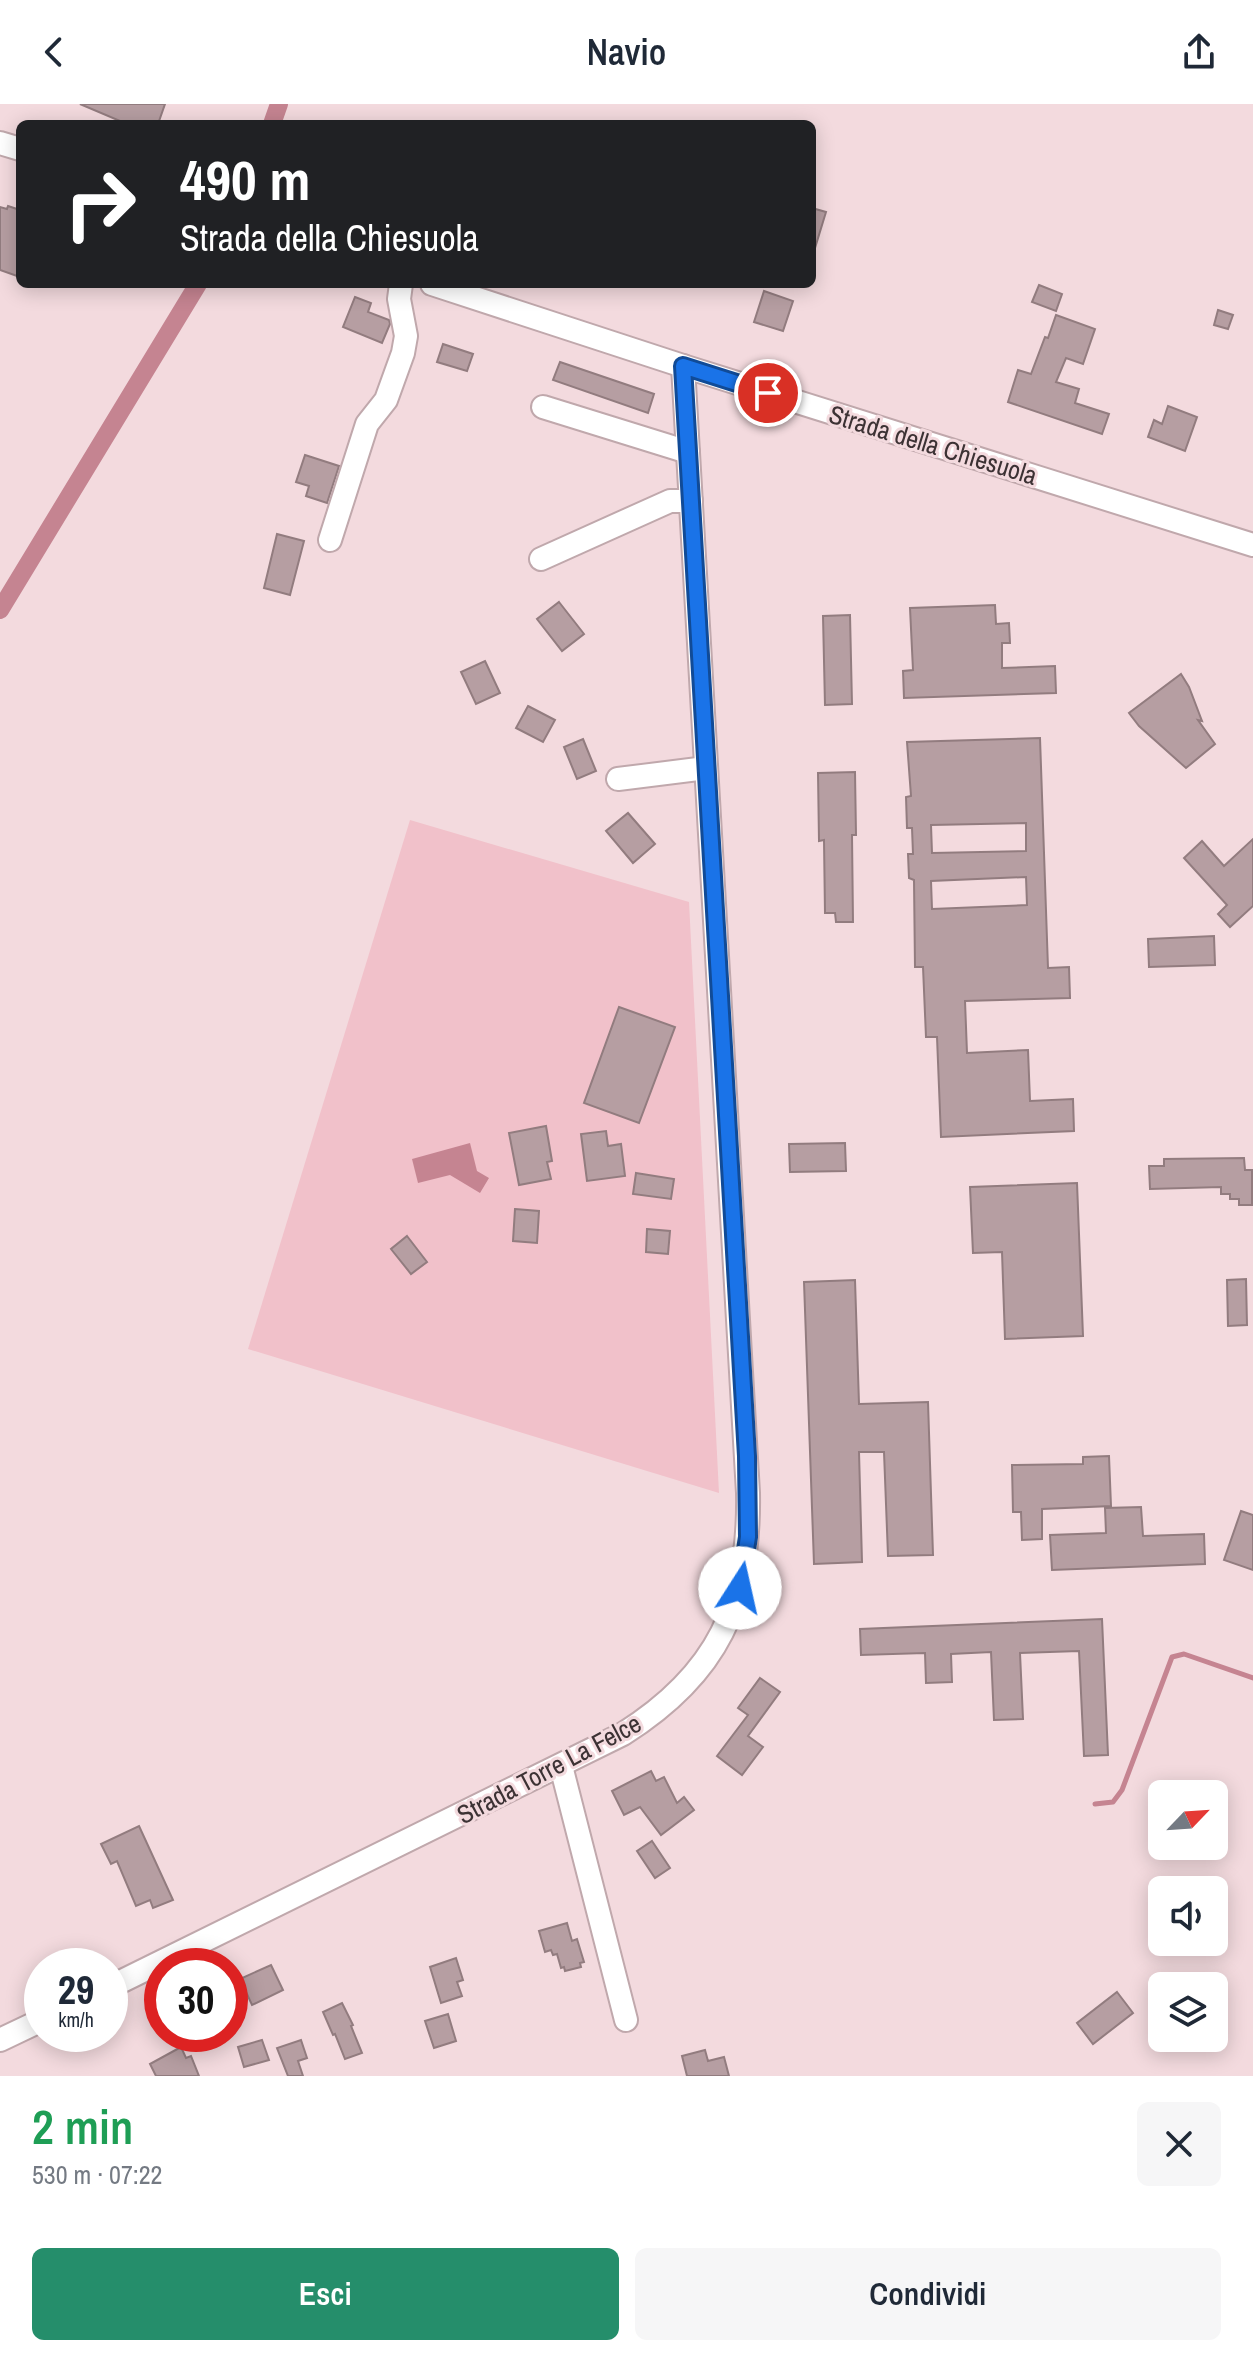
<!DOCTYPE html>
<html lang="it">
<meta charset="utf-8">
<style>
:root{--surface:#fff;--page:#f6f6f7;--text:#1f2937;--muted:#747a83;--accent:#258e6b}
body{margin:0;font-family:"Archivo Narrow",sans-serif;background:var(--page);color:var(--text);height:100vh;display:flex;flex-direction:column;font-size:30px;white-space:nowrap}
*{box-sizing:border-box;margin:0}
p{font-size:26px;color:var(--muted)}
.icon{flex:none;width:44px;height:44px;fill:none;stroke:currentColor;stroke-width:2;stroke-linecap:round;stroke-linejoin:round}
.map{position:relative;height:1972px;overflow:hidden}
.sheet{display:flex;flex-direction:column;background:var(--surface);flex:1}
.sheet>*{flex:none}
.hud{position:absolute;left:16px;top:16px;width:800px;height:168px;border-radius:12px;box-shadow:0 4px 20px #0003;background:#202124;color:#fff;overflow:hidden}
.needle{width:52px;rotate:65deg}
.tools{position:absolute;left:1148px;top:1676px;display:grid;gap:16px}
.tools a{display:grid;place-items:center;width:80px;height:80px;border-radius:12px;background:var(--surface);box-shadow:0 4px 20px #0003;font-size:40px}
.speed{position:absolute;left:24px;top:1844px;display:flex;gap:16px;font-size:40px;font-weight:700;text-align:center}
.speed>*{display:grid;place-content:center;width:104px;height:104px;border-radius:50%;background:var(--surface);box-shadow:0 4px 20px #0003;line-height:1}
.speed small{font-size:20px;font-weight:400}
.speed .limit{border:12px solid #d22;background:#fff;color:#111}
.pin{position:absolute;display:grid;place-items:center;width:68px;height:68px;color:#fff;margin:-34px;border:4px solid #fff;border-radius:50%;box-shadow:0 2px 8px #0007}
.me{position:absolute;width:88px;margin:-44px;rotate:10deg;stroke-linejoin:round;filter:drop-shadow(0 0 6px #0008)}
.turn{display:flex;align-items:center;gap:28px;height:168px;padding:0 32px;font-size:36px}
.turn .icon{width:104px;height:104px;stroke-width:2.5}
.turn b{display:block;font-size:56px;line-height:68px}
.round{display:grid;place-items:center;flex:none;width:84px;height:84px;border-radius:12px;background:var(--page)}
.overview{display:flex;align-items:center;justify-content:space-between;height:136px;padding:0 32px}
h1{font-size:48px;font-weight:600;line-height:60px;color:#1e9e55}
.cta{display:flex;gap:16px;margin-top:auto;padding:16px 32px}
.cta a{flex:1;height:92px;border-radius:12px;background:var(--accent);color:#fff;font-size:32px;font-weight:600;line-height:92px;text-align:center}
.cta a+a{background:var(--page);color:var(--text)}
header{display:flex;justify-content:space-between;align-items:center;height:104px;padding:0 32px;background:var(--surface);font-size:36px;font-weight:600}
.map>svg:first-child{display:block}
</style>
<header><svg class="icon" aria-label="back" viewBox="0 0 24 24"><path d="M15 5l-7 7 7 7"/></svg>Navio<svg class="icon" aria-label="share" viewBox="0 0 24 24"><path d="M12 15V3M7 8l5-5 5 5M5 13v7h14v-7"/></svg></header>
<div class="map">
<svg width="1253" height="1972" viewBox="0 0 1253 1972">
<rect width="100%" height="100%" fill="#f3dade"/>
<!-- green -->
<path fill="#f1c1ca" d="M 410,716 L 689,798 L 719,1389 L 248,1245 Z"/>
<!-- water -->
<path fill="#c58491" d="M 470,1039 L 477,1067 L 489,1074 L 480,1089 L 450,1071 L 418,1079 L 412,1055 Z"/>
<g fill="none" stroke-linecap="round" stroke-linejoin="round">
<!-- stream -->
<path stroke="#c58491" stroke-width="5" d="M 1095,1700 L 1113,1698 L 1122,1686 L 1172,1553 L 1184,1550 L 1253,1574"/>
<!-- canal -->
<g stroke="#c58491" stroke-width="18">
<path d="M 272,20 L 279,0"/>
<path d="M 0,506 L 198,180"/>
</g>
</g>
<!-- building -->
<g fill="#b69ea2" stroke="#927c7f" stroke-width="2" fill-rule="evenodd">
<path d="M 80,0 L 165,0 L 158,20 L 127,20 Z"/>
<path d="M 8,102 L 20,106 L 20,173 L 0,166 L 0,103 L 7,105 Z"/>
<path d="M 812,104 L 826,108 L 815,144 L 812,144 Z"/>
<path d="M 1039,181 L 1062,190 L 1056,207 L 1032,198 Z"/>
<path d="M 764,187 L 793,197 L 783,227 L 754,218 Z"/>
<path d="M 355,193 L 371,199 L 368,208 L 389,216 L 390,220 L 382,239 L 343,223 Z"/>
<path d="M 1218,206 L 1233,211 L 1228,225 L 1214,221 Z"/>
<path d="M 1056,211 L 1095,225 L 1083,260 L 1066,254 L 1056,278 L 1079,285 L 1075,299 L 1109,310 L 1102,330 L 1008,298 L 1018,266 L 1031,270 L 1045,233 L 1048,234 Z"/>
<path d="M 443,240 L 473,250 L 467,267 L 437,258 Z"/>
<path d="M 560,258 L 654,290 L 648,309 L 553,276 Z"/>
<path d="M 1168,302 L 1197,313 L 1185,347 L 1148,333 L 1154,316 L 1162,320 Z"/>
<path d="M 305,351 L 339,362 L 327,399 L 306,392 L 309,382 L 296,378 Z"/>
<path d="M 277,430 L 304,437 L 290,491 L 264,484 Z"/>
<path d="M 559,498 L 584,530 L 562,547 L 537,515 Z"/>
<path d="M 995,501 L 996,520 L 1009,519 L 1010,539 L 1002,539 L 1002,564 L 1055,562 L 1056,589 L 904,594 L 903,567 L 913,566 L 910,504 Z"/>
<path d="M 850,511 L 852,600 L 825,601 L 823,512 Z"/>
<path d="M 485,557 L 500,589 L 476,600 L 461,568 Z"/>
<path d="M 1181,570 L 1189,583 L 1202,617 L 1198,616 L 1215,640 L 1186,664 L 1139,622 L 1129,609 Z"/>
<path d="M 528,602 L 555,616 L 543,638 L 516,624 Z"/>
<path d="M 1040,634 L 1048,864 L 1069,863 L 1070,894 L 965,897 L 967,949 L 1028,946 L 1030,997 L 1073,995 L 1074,1027 L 941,1033 L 937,933 L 926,933 L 923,863 L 915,863 L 914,776 L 909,774 L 908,750 L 913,750 L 912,724 L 907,724 L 906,693 L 911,692 L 907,638 ZM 1026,719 L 1026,747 L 932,749 L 931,721 ZM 1026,773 L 1027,801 L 932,805 L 931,777 Z"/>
<path d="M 583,635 L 596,667 L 577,675 L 564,643 Z"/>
<path d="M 855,668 L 856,731 L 852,731 L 853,818 L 836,818 L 835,809 L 825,809 L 824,736 L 819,737 L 818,669 Z"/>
<path d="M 628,709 L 655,740 L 633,759 L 606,727 Z"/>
<path d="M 1253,735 L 1253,802 L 1230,823 L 1218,810 L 1227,801 L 1184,754 L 1202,737 L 1224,762 Z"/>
<path d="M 1214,832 L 1215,861 L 1149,863 L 1148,835 Z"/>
<path d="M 619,903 L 675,923 L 639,1019 L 584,999 Z"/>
<path d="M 546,1022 L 552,1057 L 547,1058 L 551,1075 L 519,1081 L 509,1029 Z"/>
<path d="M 606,1027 L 608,1042 L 621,1040 L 625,1072 L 587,1077 L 581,1030 Z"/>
<path d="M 845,1039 L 846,1067 L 790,1068 L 789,1040 Z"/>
<path d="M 1244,1054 L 1245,1066 L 1252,1066 L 1252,1101 L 1239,1101 L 1239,1095 L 1230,1095 L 1230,1090 L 1221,1090 L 1221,1083 L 1150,1085 L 1149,1062 L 1164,1062 L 1164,1055 Z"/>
<path d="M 636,1069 L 674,1075 L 671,1095 L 633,1090 Z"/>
<path d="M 1077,1079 L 1083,1232 L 1005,1235 L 1002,1148 L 973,1149 L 970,1083 Z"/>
<path d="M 515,1105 L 539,1107 L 537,1139 L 513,1137 Z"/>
<path d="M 647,1125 L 670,1127 L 668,1150 L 646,1148 Z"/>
<path d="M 407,1132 L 427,1158 L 411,1170 L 391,1145 Z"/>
<path d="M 1246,1175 L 1247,1221 L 1228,1222 L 1227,1176 Z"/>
<path d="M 855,1176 L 859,1300 L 928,1298 L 933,1451 L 888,1452 L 884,1348 L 859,1348 L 862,1458 L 814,1460 L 804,1178 Z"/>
<path d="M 1109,1352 L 1111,1402 L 1042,1405 L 1042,1435 L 1022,1436 L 1021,1408 L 1013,1408 L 1012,1361 L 1083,1360 L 1083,1353 Z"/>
<path d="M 1141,1403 L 1143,1432 L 1204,1430 L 1205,1460 L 1052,1466 L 1050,1431 L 1106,1429 L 1105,1404 Z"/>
<path d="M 1241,1407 L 1253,1411 L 1253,1466 L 1224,1456 Z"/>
<path d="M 1102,1515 L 1108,1651 L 1084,1652 L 1079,1547 L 1020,1549 L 1023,1615 L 994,1616 L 991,1548 L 951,1550 L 952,1578 L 926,1579 L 925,1549 L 861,1551 L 860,1525 Z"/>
<path d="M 760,1574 L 780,1588 L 748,1632 L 763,1643 L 742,1671 L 717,1652 L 748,1611 L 738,1604 Z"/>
<path d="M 651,1667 L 656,1677 L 664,1673 L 677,1699 L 684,1693 L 694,1706 L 661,1731 L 640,1703 L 624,1711 L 612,1687 Z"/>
<path d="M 139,1722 L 173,1796 L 153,1804 L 150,1796 L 136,1802 L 117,1757 L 111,1760 L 101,1740 Z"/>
<path d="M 652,1737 L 670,1764 L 655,1774 L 637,1747 Z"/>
<path d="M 567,1819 L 572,1837 L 577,1835 L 584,1858 L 580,1859 L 581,1863 L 565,1867 L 564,1863 L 561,1864 L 557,1850 L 553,1851 L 551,1846 L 545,1848 L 539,1827 Z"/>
<path d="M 456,1854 L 463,1876 L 457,1878 L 462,1892 L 441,1899 L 430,1863 Z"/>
<path d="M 271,1861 L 283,1886 L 252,1901 L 240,1875 Z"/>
<path d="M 1117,1888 L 1133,1909 L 1093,1940 L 1077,1919 Z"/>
<path d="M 342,1899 L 353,1921 L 351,1922 L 362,1949 L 345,1955 L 335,1930 L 333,1931 L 323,1908 Z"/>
<path d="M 448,1910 L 456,1937 L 434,1944 L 425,1917 Z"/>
<path d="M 262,1936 L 269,1956 L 244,1963 L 238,1943 Z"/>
<path d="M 301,1936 L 307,1954 L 298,1957 L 303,1972 L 288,1972 L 277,1944 Z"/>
<path d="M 181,1943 L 186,1954 L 191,1952 L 199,1972 L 156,1972 L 150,1960 Z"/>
<path d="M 705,1946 L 708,1957 L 724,1953 L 729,1972 L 687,1972 L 682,1952 Z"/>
</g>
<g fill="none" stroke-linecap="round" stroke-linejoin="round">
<defs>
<g id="minor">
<path d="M 0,39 L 20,45"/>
<path d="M 432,180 L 683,262 L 1253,441"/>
<path d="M 543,303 L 688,348"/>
<path d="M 330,436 L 367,320 L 386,296 L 403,249 L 406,232 L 399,195 L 401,180"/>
<path d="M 541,455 L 670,397 L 691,397"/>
<path d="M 618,675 L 706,664"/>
<path d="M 561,1662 L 626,1916"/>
<path d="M 110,1883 L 623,1630 C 718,1570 750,1500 748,1389 L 683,262"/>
<path d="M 0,1936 L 42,1916"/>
</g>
</defs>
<!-- minor casing -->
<use href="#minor" stroke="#c0a8ac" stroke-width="26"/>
<!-- minor -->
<use href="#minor" stroke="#fff" stroke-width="22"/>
</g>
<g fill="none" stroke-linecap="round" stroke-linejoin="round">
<defs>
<path id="route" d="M 740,1484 L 748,1433 L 747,1352 L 683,262 L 768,289"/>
</defs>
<!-- route casing -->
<use href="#route" stroke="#114b97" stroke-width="20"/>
<!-- route -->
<use href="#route" stroke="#1a73e8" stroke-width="14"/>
</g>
<g text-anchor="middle" stroke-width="6" stroke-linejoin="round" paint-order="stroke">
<!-- street labels -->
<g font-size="26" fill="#3c3234" stroke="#f3dade">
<text transform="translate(933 341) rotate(17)" y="9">Strada della Chiesuola</text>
<text transform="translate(549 1665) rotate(-28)" y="9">Strada Torre La Felce</text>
</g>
</g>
</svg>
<div class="tools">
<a><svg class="needle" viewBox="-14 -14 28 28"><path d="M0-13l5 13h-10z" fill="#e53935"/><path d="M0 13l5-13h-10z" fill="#747a83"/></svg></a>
<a><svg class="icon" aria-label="sound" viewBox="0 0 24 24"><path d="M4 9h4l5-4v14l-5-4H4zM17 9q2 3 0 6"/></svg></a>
<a><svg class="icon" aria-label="layers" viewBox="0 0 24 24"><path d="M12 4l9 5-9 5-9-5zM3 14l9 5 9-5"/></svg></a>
</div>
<div class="speed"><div>29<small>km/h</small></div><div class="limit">30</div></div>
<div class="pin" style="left:768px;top:289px;background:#d93025"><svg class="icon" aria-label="arrive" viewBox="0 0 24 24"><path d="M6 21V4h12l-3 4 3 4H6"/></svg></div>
<svg class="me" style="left:740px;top:1484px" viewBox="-20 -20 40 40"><circle r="19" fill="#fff"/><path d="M0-13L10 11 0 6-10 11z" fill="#1a73e8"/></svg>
<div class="hud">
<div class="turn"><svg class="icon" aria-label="right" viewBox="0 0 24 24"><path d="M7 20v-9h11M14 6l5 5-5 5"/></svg><div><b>490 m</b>Strada della Chiesuola</div></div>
</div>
</div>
<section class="sheet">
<div class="overview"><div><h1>2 min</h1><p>530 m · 07:22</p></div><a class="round"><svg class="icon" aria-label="close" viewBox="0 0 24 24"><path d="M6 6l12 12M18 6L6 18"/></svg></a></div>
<div class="cta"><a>Esci</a><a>Condividi</a></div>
</section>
